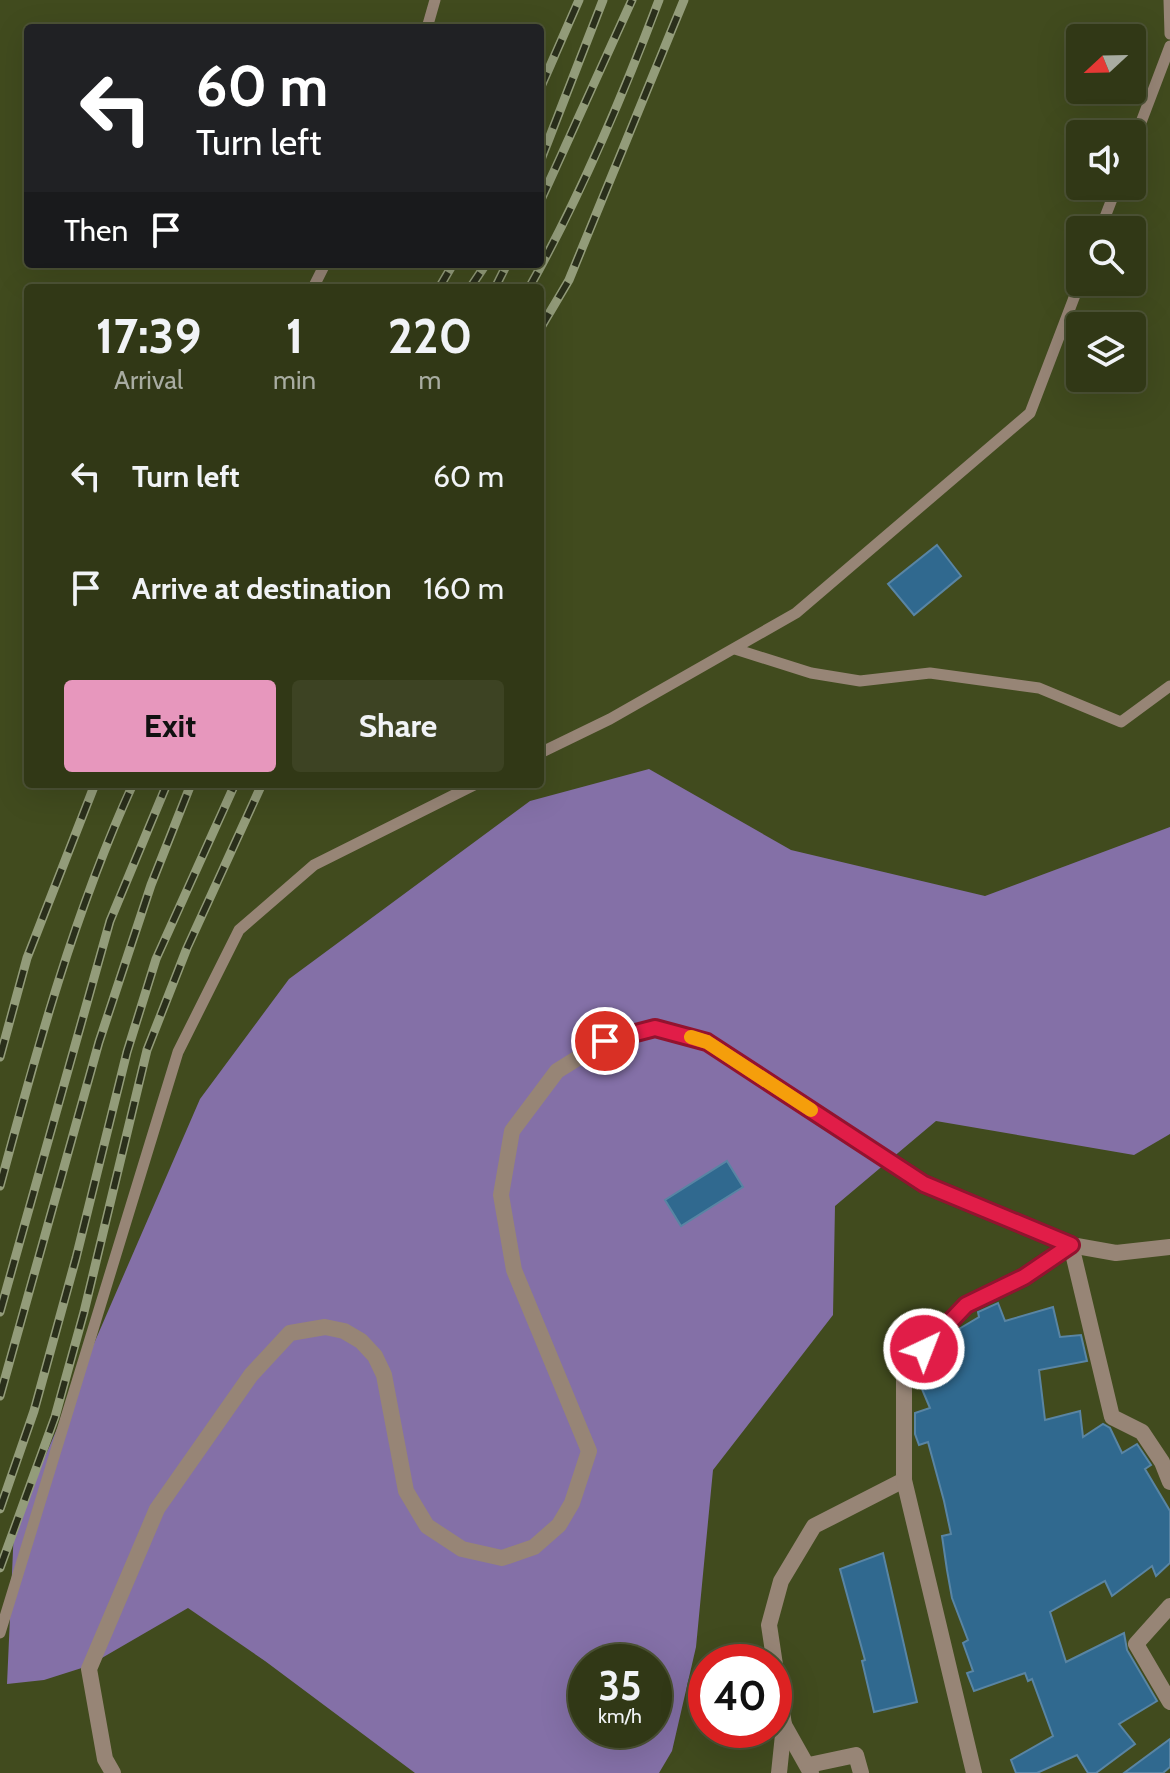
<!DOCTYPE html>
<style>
:root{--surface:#313816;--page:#3d4323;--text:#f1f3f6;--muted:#a8aca1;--line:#4c5235;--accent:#e797bd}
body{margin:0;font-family:Cabin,sans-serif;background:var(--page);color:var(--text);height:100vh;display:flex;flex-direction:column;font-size:30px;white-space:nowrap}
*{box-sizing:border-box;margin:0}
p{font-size:26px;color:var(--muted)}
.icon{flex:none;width:44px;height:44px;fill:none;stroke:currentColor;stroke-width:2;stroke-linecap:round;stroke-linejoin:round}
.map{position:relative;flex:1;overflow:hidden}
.sheet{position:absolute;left:24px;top:284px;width:520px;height:504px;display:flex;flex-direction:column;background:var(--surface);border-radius:8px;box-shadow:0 8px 32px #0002,0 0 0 2px var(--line)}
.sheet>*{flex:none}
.banner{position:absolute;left:24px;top:24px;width:520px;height:244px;border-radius:8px;box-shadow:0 8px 32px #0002,0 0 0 2px var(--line);background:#202124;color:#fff;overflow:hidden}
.needle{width:52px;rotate:248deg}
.buttons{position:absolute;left:1066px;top:24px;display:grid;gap:16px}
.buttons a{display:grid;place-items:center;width:80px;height:80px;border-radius:8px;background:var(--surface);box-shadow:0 8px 32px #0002,0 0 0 2px var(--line);font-size:40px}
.speed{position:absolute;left:568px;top:1644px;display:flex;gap:16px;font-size:40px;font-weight:700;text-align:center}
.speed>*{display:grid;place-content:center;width:104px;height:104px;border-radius:50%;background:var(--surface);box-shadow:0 8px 32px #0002,0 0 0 2px var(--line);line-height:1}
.speed small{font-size:20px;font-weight:400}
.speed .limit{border:12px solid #d22;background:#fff;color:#111}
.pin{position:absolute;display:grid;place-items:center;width:68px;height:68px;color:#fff;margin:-34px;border:4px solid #fff;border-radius:50%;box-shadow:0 2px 8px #0007}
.me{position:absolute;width:88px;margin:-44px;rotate:43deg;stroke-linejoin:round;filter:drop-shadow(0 0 6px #0008)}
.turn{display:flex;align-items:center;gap:28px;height:168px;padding:0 40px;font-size:36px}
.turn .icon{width:104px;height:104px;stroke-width:2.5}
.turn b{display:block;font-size:56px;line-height:68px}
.then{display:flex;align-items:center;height:76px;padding:0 40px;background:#0003;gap:16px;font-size:30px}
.eta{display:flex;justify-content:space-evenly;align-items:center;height:136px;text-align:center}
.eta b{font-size:48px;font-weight:700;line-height:56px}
.button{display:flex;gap:16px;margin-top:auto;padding:16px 40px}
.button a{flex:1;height:92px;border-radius:8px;background:var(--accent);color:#111;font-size:32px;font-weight:700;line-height:92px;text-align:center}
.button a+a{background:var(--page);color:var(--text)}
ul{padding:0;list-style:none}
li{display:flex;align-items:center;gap:24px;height:112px;padding:0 40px}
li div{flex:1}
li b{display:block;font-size:30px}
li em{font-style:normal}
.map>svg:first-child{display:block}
</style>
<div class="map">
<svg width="1170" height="1773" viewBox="0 0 1170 1773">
<rect width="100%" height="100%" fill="#414b1e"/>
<!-- forest -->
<path fill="#8470a7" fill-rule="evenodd" d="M 649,769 L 791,850 L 985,896 L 1170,827 L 1170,1134 L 1134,1155 L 936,1121 L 835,1206 L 833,1315 L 713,1470 L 696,1647 L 672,1751 L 659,1773 L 415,1773 L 265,1661 L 188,1608 L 88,1666 L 44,1680 L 7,1684 L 14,1528 L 200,1099 L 289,979 L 530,801 ZM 586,1662 L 654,1662 L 654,1730 L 586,1730 Z"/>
<!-- building -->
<g fill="#30698f" stroke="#5985a4" stroke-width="2">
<path d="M 937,545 L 961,576 L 914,615 L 888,584 Z"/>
<path d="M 727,1161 L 743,1187 L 681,1226 L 665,1200 Z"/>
<path d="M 998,1303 L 1005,1321 L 1053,1307 L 1060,1337 L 1081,1335 L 1087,1361 L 1039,1370 L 1045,1420 L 1080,1411 L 1083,1437 L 1103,1424 L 1110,1428 L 1122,1453 L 1137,1444 L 1151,1465 L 1145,1469 L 1170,1511 L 1170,1563 L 1156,1576 L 1152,1566 L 1112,1596 L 1105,1581 L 1050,1612 L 1066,1662 L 1124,1633 L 1127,1650 L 1157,1701 L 1119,1724 L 1135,1744 L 1096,1773 L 1088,1773 L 1077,1755 L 1037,1773 L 1016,1773 L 1011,1760 L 1053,1736 L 1032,1679 L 1028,1681 L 1025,1673 L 974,1691 L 967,1673 L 973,1671 L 963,1643 L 968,1640 L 952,1598 L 947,1570 L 942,1536 L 951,1534 L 944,1501 L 928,1442 L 919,1445 L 915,1434 L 915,1413 L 930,1408 L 916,1375 L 933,1357 L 945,1350 L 943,1346 L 959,1329 L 979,1317 L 978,1312 Z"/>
<path d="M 883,1553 L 917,1702 L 874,1712 L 862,1661 L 865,1660 L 840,1569 Z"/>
<path d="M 1170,1739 L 1170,1767 L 1163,1773 L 1124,1773 Z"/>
</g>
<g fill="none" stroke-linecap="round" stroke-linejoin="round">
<!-- service -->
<g stroke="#978576" stroke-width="11">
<path d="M 1169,0 L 1170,34"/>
<path d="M 427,28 L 435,0"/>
<path d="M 1132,146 L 1170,46"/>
<path d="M 1100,230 L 1117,186"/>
<path d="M 313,288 L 325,264"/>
<path d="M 735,649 L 811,673 L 860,681 L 930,673 L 1039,688 L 1121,722 L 1170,686"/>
<path d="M 540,753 L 610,719 L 796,613 L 1030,413 L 1080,282"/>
<path d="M 0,1633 L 178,1052 L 239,930 L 314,865 L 476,784"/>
</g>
<!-- minor -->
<g stroke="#978576" stroke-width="16">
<path d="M 1071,1245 L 1112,1417 L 1142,1432 L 1162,1462 L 1170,1482"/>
<path d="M 1170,1606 L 1136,1644 L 1170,1702"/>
<path d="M 784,1725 L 811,1773"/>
<path d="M 809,1765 L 856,1755 L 861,1773"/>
<path d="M 779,1773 L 784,1725 L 769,1625 L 781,1581 L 814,1526 L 904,1480"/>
</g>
<!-- tertiary -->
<g stroke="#978576" stroke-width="16">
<path d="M 113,1773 L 105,1759 L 89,1669 L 157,1509 L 251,1375 L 290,1333 L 325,1327 L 344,1331 L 361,1341 L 375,1356 L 384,1375 L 406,1491 L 427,1526 L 462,1549 L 502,1558 L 534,1547 L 559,1525 L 572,1503 L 589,1451 L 514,1270 L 501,1195 L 512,1131 L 557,1071 L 605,1041 L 655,1028 L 707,1042 L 924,1184 L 1071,1245 L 1116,1253 L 1170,1247"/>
<path d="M 974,1773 L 904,1480 L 904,1372 L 966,1305 L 1024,1277 L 1071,1245"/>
</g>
<defs>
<g id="rail">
<path d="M 540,89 L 579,0"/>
<path d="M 540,162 L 603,0"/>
<path d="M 540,202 L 632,0"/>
<path d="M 439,288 L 453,264"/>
<path d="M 470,288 L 486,264"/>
<path d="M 495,288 L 507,264"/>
<path d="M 529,288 C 580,197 622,98 659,0"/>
<path d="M 540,329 L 569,280 L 684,0"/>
<path d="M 0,1057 L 27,958 L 95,784"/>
<path d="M 0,1186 C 37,1049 74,913 133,784"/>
<path d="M 0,1312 L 110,921 L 167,784"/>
<path d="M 0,1396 L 99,1042 L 151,885 L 191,784"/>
<path d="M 0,1509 L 34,1411 L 76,1258 L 127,1052 L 156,959 L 235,784"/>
<path d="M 0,1568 L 55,1417 L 84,1312 L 147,1050 L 187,948 L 262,784"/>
</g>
</defs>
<!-- rail casing -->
<use href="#rail" stroke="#939c7a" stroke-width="9"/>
<!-- rail -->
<use href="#rail" stroke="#2a2f1b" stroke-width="6" stroke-dasharray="18" stroke-linecap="butt"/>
</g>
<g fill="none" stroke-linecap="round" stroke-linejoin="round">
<defs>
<path id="route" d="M 605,1041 L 655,1028 L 707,1042 L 924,1184 L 1071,1245 L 1024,1277 L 966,1305 L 924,1349"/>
</defs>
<!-- route casing -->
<use href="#route" stroke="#92132f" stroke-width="20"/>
<!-- route -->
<use href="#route" stroke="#e11d48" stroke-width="14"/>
<!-- slow -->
<path stroke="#f59e0b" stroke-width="14" d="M 691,1037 L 707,1042 L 811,1110"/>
</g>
</svg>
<div class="buttons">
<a><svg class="needle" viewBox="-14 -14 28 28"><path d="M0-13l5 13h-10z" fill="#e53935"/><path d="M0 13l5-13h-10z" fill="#a8aca1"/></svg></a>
<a><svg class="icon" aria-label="sound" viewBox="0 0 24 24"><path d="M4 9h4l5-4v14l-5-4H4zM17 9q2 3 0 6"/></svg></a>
<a><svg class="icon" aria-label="search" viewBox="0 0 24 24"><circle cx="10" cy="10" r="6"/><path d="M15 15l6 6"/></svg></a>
<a><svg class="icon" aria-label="layers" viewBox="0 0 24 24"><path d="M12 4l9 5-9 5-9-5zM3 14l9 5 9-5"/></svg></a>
</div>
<div class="speed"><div>35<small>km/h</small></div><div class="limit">40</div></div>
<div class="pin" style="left:605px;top:1041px;background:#d93025"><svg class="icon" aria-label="arrive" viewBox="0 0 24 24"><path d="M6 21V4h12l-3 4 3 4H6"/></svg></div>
<svg class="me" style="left:924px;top:1349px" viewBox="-20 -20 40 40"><circle r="17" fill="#e11d48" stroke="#fff" stroke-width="3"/><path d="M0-11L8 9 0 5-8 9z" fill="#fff"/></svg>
<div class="banner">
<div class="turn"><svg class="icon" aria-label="left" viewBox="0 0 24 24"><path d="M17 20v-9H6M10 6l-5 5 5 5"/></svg><div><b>60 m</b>Turn left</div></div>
<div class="then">Then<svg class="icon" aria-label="arrive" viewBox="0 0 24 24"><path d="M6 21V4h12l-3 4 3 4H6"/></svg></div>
</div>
<section class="sheet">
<div class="eta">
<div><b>17:39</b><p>Arrival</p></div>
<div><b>1</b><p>min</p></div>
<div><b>220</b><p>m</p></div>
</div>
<ul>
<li><svg class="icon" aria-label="left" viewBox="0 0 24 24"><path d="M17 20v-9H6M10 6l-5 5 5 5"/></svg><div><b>Turn left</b></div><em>60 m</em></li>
<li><svg class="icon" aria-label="arrive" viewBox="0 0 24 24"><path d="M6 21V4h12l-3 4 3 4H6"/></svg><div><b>Arrive at destination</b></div><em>160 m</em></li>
</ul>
<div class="button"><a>Exit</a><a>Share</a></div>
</section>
</div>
